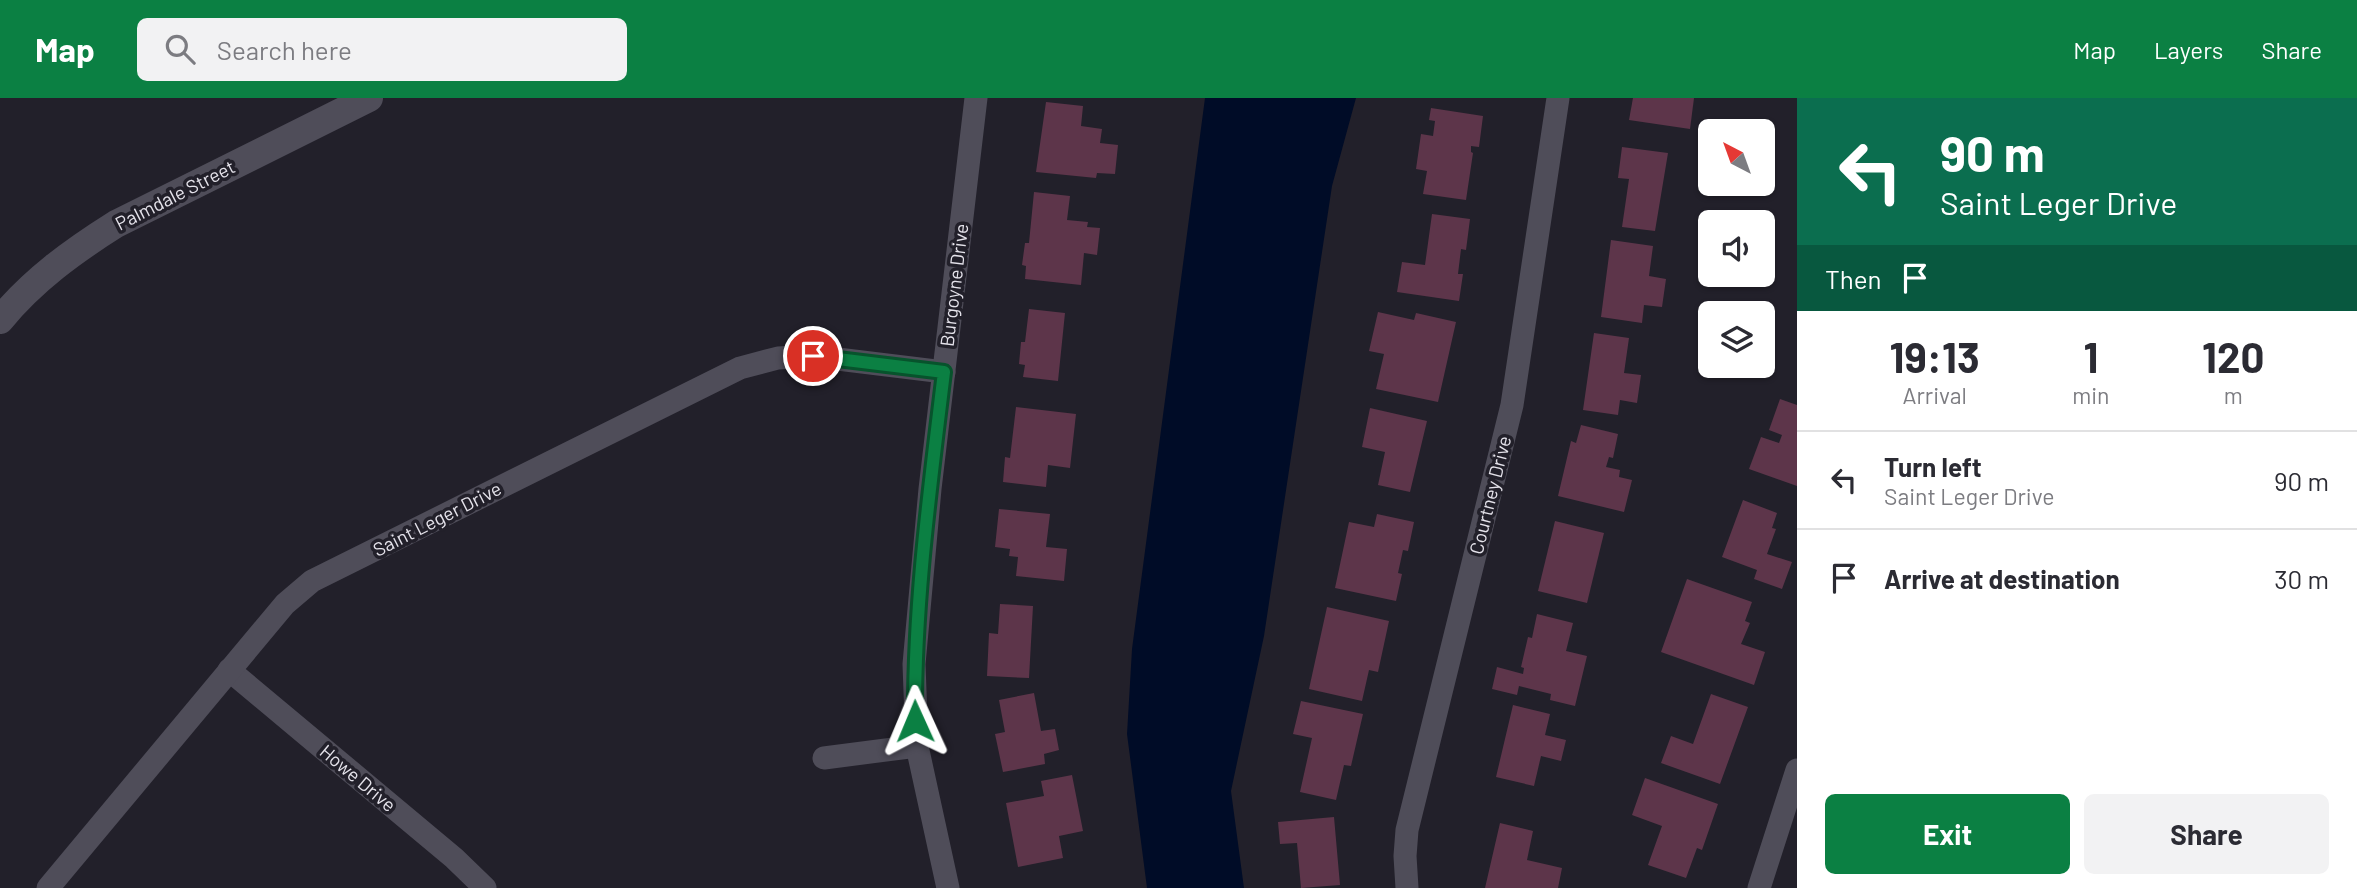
<!DOCTYPE html>
<style>
:root{--surface:#fff;--page:#f2f2f3;--text:#2b2b33;--muted:#7c7c81;--line:#e1e1e2;--accent:#0b8043}
body{margin:0;font-family:Barlow,sans-serif;background:var(--page);color:var(--text);height:100vh;display:flex;flex-direction:column;font-size:26px;white-space:nowrap}
*{box-sizing:border-box;margin:0}
p{font-size:23px;color:var(--muted)}
.icon{flex:none;width:38px;height:38px;fill:none;stroke:currentColor;stroke-width:2;stroke-linecap:round;stroke-linejoin:round}
.map{position:relative;flex:1;overflow:hidden}
.side{display:flex;flex-direction:column;background:var(--surface);width:560px}
.side>*{flex:none}
.hud{background:#0b6e4f;color:#fff;overflow:hidden}
.needle{width:46px;rotate:319deg}
.controls{position:absolute;left:1698px;top:21px;display:grid;gap:14px}
.controls a{display:grid;place-items:center;width:77px;height:77px;border-radius:10px;background:var(--surface);box-shadow:0 2px 5px #0004;font-size:35px}
.pin{position:absolute;display:grid;place-items:center;width:60px;height:60px;color:#fff;margin:-30px;border:4px solid #fff;border-radius:50%;box-shadow:0 2px 7px #0007}
.me{position:absolute;width:77px;margin:-38px;rotate:359deg;stroke-linejoin:round;filter:drop-shadow(0 0 5px #0008)}
.turn{display:flex;align-items:center;gap:24px;height:147px;padding:0 28px;font-size:32px}
.turn .icon{width:91px;height:91px;stroke-width:2.5}
.turn b{display:block;font-size:49px;line-height:60px}
.then{display:flex;align-items:center;height:66px;padding:0 28px;background:#0003;gap:14px;font-size:26px}
.eta{display:flex;justify-content:space-evenly;align-items:center;height:119px;text-align:center}
.eta b{font-size:42px;font-weight:700;line-height:49px}
.primary-button{display:flex;gap:14px;margin-top:auto;padding:14px 28px}
.primary-button a{flex:1;height:80px;border-radius:10px;background:var(--accent);color:#fff;font-size:28px;font-weight:700;line-height:80px;text-align:center}
.primary-button a+a{background:var(--page);color:var(--text)}
ul{padding:0;list-style:none}
li{display:flex;align-items:center;gap:21px;height:98px;padding:0 28px;border-top:2px solid var(--line)}
li div{flex:1}
li b{display:block;font-size:26px}
li em{font-style:normal}
header{display:flex;align-items:center;gap:42px;box-sizing:border-box;height:98px;padding:0 35px;background:var(--accent);color:#fff}
header strong{font-size:33px}
nav{display:flex;gap:38px;margin-inline-start:auto;font-size:24px}
.search{width:490px;height:63px;background:var(--page);display:flex;align-items:center;gap:18px;box-sizing:border-box;padding:0 24px;border-radius:10px;color:var(--muted);font-size:26px}
main{display:flex;flex:1;min-height:0}
.map>svg:first-child{display:block}
</style>
<header>
<strong>Map</strong>
<div class="search"><svg class="icon" aria-label="search" viewBox="0 0 24 24"><circle cx="10" cy="10" r="6"/><path d="M15 15l6 6"/></svg>Search here</div>
<nav><a>Map</a><a>Layers</a><a>Share</a></nav>
</header>
<main>
<div class="map">
<svg width="1797" height="790" viewBox="0 0 1797 790">
<rect width="100%" height="100%" fill="#22202a"/>
<!-- water -->
<path fill="#000c27" d="M 1205,0 L 1356,0 L 1332,88 L 1264,538 L 1231,693 L 1244,790 L 1147,790 L 1127,636 L 1132,551 Z"/>
<!-- building -->
<g fill="#5d354a">
<path d="M 1633,0 L 1694,0 L 1690,31 L 1629,22 Z"/>
<path d="M 1046,4 L 1083,8 L 1081,28 L 1102,31 L 1100,45 L 1118,47 L 1115,76 L 1097,75 L 1096,80 L 1036,74 Z"/>
<path d="M 1431,10 L 1483,18 L 1479,49 L 1471,48 L 1471,54 L 1473,55 L 1466,102 L 1423,96 L 1427,73 L 1416,71 L 1421,36 L 1433,38 L 1435,23 L 1429,22 Z"/>
<path d="M 1622,49 L 1668,55 L 1655,133 L 1622,129 L 1629,81 L 1618,80 Z"/>
<path d="M 1034,94 L 1070,98 L 1067,122 L 1088,124 L 1087,129 L 1100,130 L 1097,157 L 1084,155 L 1081,187 L 1025,181 L 1026,168 L 1022,167 L 1025,145 L 1029,145 Z"/>
<path d="M 1432,116 L 1470,121 L 1466,152 L 1461,151 L 1458,176 L 1463,176 L 1459,203 L 1397,194 L 1402,164 L 1425,167 Z"/>
<path d="M 1611,142 L 1653,148 L 1649,178 L 1666,181 L 1662,209 L 1644,207 L 1642,225 L 1601,219 Z"/>
<path d="M 1029,211 L 1065,215 L 1058,283 L 1023,279 L 1025,267 L 1019,266 L 1021,244 L 1025,244 Z"/>
<path d="M 1378,214 L 1414,222 L 1416,215 L 1456,224 L 1438,304 L 1376,291 L 1384,256 L 1369,253 Z"/>
<path d="M 1594,235 L 1629,240 L 1624,275 L 1641,277 L 1637,305 L 1620,302 L 1618,317 L 1583,312 Z"/>
<path d="M 1780,301 L 1797,307 L 1797,388 L 1749,371 L 1761,339 L 1779,345 L 1782,337 L 1769,332 Z"/>
<path d="M 1016,309 L 1076,316 L 1070,370 L 1048,367 L 1046,389 L 1003,384 L 1005,359 L 1010,360 Z"/>
<path d="M 1370,310 L 1427,323 L 1410,394 L 1378,387 L 1385,354 L 1362,349 Z"/>
<path d="M 1581,327 L 1618,336 L 1613,360 L 1609,359 L 1606,369 L 1620,372 L 1619,379 L 1632,382 L 1624,414 L 1558,398 L 1571,343 L 1576,345 Z"/>
<path d="M 1743,402 L 1777,415 L 1772,430 L 1776,431 L 1767,456 L 1792,464 L 1782,491 L 1754,481 L 1757,472 L 1722,459 Z"/>
<path d="M 999,411 L 1050,416 L 1046,449 L 1067,451 L 1064,483 L 1016,478 L 1018,459 L 1009,458 L 1010,451 L 995,449 Z"/>
<path d="M 1377,416 L 1414,424 L 1408,453 L 1403,452 L 1398,475 L 1402,476 L 1396,503 L 1335,490 L 1349,424 L 1374,429 Z"/>
<path d="M 1555,423 L 1604,435 L 1587,505 L 1538,493 Z"/>
<path d="M 1687,481 L 1752,504 L 1745,523 L 1750,525 L 1741,546 L 1765,554 L 1754,587 L 1661,554 Z"/>
<path d="M 1000,506 L 1033,508 L 1029,580 L 987,578 L 989,535 L 998,536 Z"/>
<path d="M 1327,509 L 1389,523 L 1378,574 L 1369,572 L 1362,603 L 1309,591 Z"/>
<path d="M 1537,516 L 1573,525 L 1566,553 L 1587,558 L 1575,608 L 1550,602 L 1551,596 L 1519,588 L 1517,597 L 1492,591 L 1497,569 L 1523,576 L 1524,570 L 1521,569 L 1528,539 L 1532,540 Z"/>
<path d="M 1034,595 L 1041,633 L 1055,631 L 1059,652 L 1044,656 L 1045,666 L 1003,674 L 995,636 L 1005,634 L 999,602 Z"/>
<path d="M 1711,596 L 1748,609 L 1720,686 L 1661,665 L 1671,638 L 1693,646 Z"/>
<path d="M 1301,603 L 1363,616 L 1351,668 L 1344,667 L 1336,702 L 1300,694 L 1312,640 L 1293,636 Z"/>
<path d="M 1513,607 L 1550,616 L 1545,637 L 1566,642 L 1561,663 L 1541,658 L 1534,688 L 1496,679 Z"/>
<path d="M 1072,677 L 1083,733 L 1059,738 L 1063,760 L 1018,769 L 1006,705 L 1044,698 L 1041,683 Z"/>
<path d="M 1645,680 L 1718,706 L 1702,752 L 1697,750 L 1686,780 L 1648,767 L 1662,728 L 1632,717 Z"/>
<path d="M 1334,719 L 1340,787 L 1301,790 L 1297,745 L 1280,746 L 1278,724 Z"/>
<path d="M 1500,725 L 1533,733 L 1527,762 L 1562,770 L 1558,790 L 1485,790 Z"/>
</g>
<g fill="none" stroke-linecap="round" stroke-linejoin="round">
<!-- minor -->
<g stroke="#4f4d59" stroke-width="23">
<path d="M 229,572 L 454,760 L 485,790"/>
<path d="M 824,660 L 917,648"/>
<path d="M 48,790 L 285,506 L 312,483 L 740,270 L 778,260 L 813,258 L 944,274"/>
<path d="M 948,790 L 917,648 L 914,566 L 930,391 L 976,0"/>
<path d="M 1407,790 L 1405,758 L 1407,732 L 1512,307 L 1558,0"/>
<path d="M 1759,790 L 1797,672"/>
</g>
<!-- tertiary -->
<path stroke="#4f4d59" stroke-width="28" d="M 0,222 C 33,182 73,153 116,126 L 369,0"/>
</g>
<g fill="none" stroke-linecap="round" stroke-linejoin="round">
<defs>
<path id="route" d="M 813,258 L 944,274 C 930,390 914,506 915,623"/>
</defs>
<!-- route casing -->
<use href="#route" stroke="#07532c" stroke-width="18"/>
<!-- route -->
<use href="#route" stroke="#0b8043" stroke-width="12"/>
</g>
<g text-anchor="middle" stroke-width="7" stroke-linejoin="round" paint-order="stroke">
<!-- street labels -->
<g font-size="19" fill="#e5e3eb" stroke="#22202a">
<text transform="translate(175 97) rotate(-27)" y="7">Palmdale Street</text>
<text transform="translate(954 187) rotate(-83)" y="7">Burgoyne Drive</text>
<text transform="translate(1490 397) rotate(-76)" y="7">Courtney Drive</text>
<text transform="translate(437 421) rotate(-27)" y="7">Saint Leger Drive</text>
<text transform="translate(358 680) rotate(40)" y="7">Howe Drive</text>
</g>
</g>
</svg>
<div class="controls">
<a><svg class="needle" viewBox="-14 -14 28 28"><path d="M0-13l5 13h-10z" fill="#e53935"/><path d="M0 13l5-13h-10z" fill="#7c7c81"/></svg></a>
<a><svg class="icon" aria-label="sound" viewBox="0 0 24 24"><path d="M4 9h4l5-4v14l-5-4H4zM17 9q2 3 0 6"/></svg></a>
<a><svg class="icon" aria-label="layers" viewBox="0 0 24 24"><path d="M12 4l9 5-9 5-9-5zM3 14l9 5 9-5"/></svg></a>
</div>
<div class="pin" style="left:813px;top:258px;background:#d93025"><svg class="icon" aria-label="arrive" viewBox="0 0 24 24"><path d="M6 21V4h12l-3 4 3 4H6"/></svg></div>
<svg class="me" style="left:915px;top:623px" viewBox="-20 -20 40 40"><path d="M0-17L14 15 0 8-14 15z" fill="#0b8043" stroke="#fff" stroke-width="4"/></svg>
</div>
<section class="side">
<div class="hud">
<div class="turn"><svg class="icon" aria-label="left" viewBox="0 0 24 24"><path d="M17 20v-9H6M10 6l-5 5 5 5"/></svg><div><b>90 m</b>Saint Leger Drive</div></div>
<div class="then">Then<svg class="icon" aria-label="arrive" viewBox="0 0 24 24"><path d="M6 21V4h12l-3 4 3 4H6"/></svg></div>
</div>
<div class="eta">
<div><b>19:13</b><p>Arrival</p></div>
<div><b>1</b><p>min</p></div>
<div><b>120</b><p>m</p></div>
</div>
<ul>
<li><svg class="icon" aria-label="left" viewBox="0 0 24 24"><path d="M17 20v-9H6M10 6l-5 5 5 5"/></svg><div><b>Turn left</b><p>Saint Leger Drive</p></div><em>90 m</em></li>
<li><svg class="icon" aria-label="arrive" viewBox="0 0 24 24"><path d="M6 21V4h12l-3 4 3 4H6"/></svg><div><b>Arrive at destination</b></div><em>30 m</em></li>
</ul>
<div class="primary-button"><a>Exit</a><a>Share</a></div>
</section>
</main>
